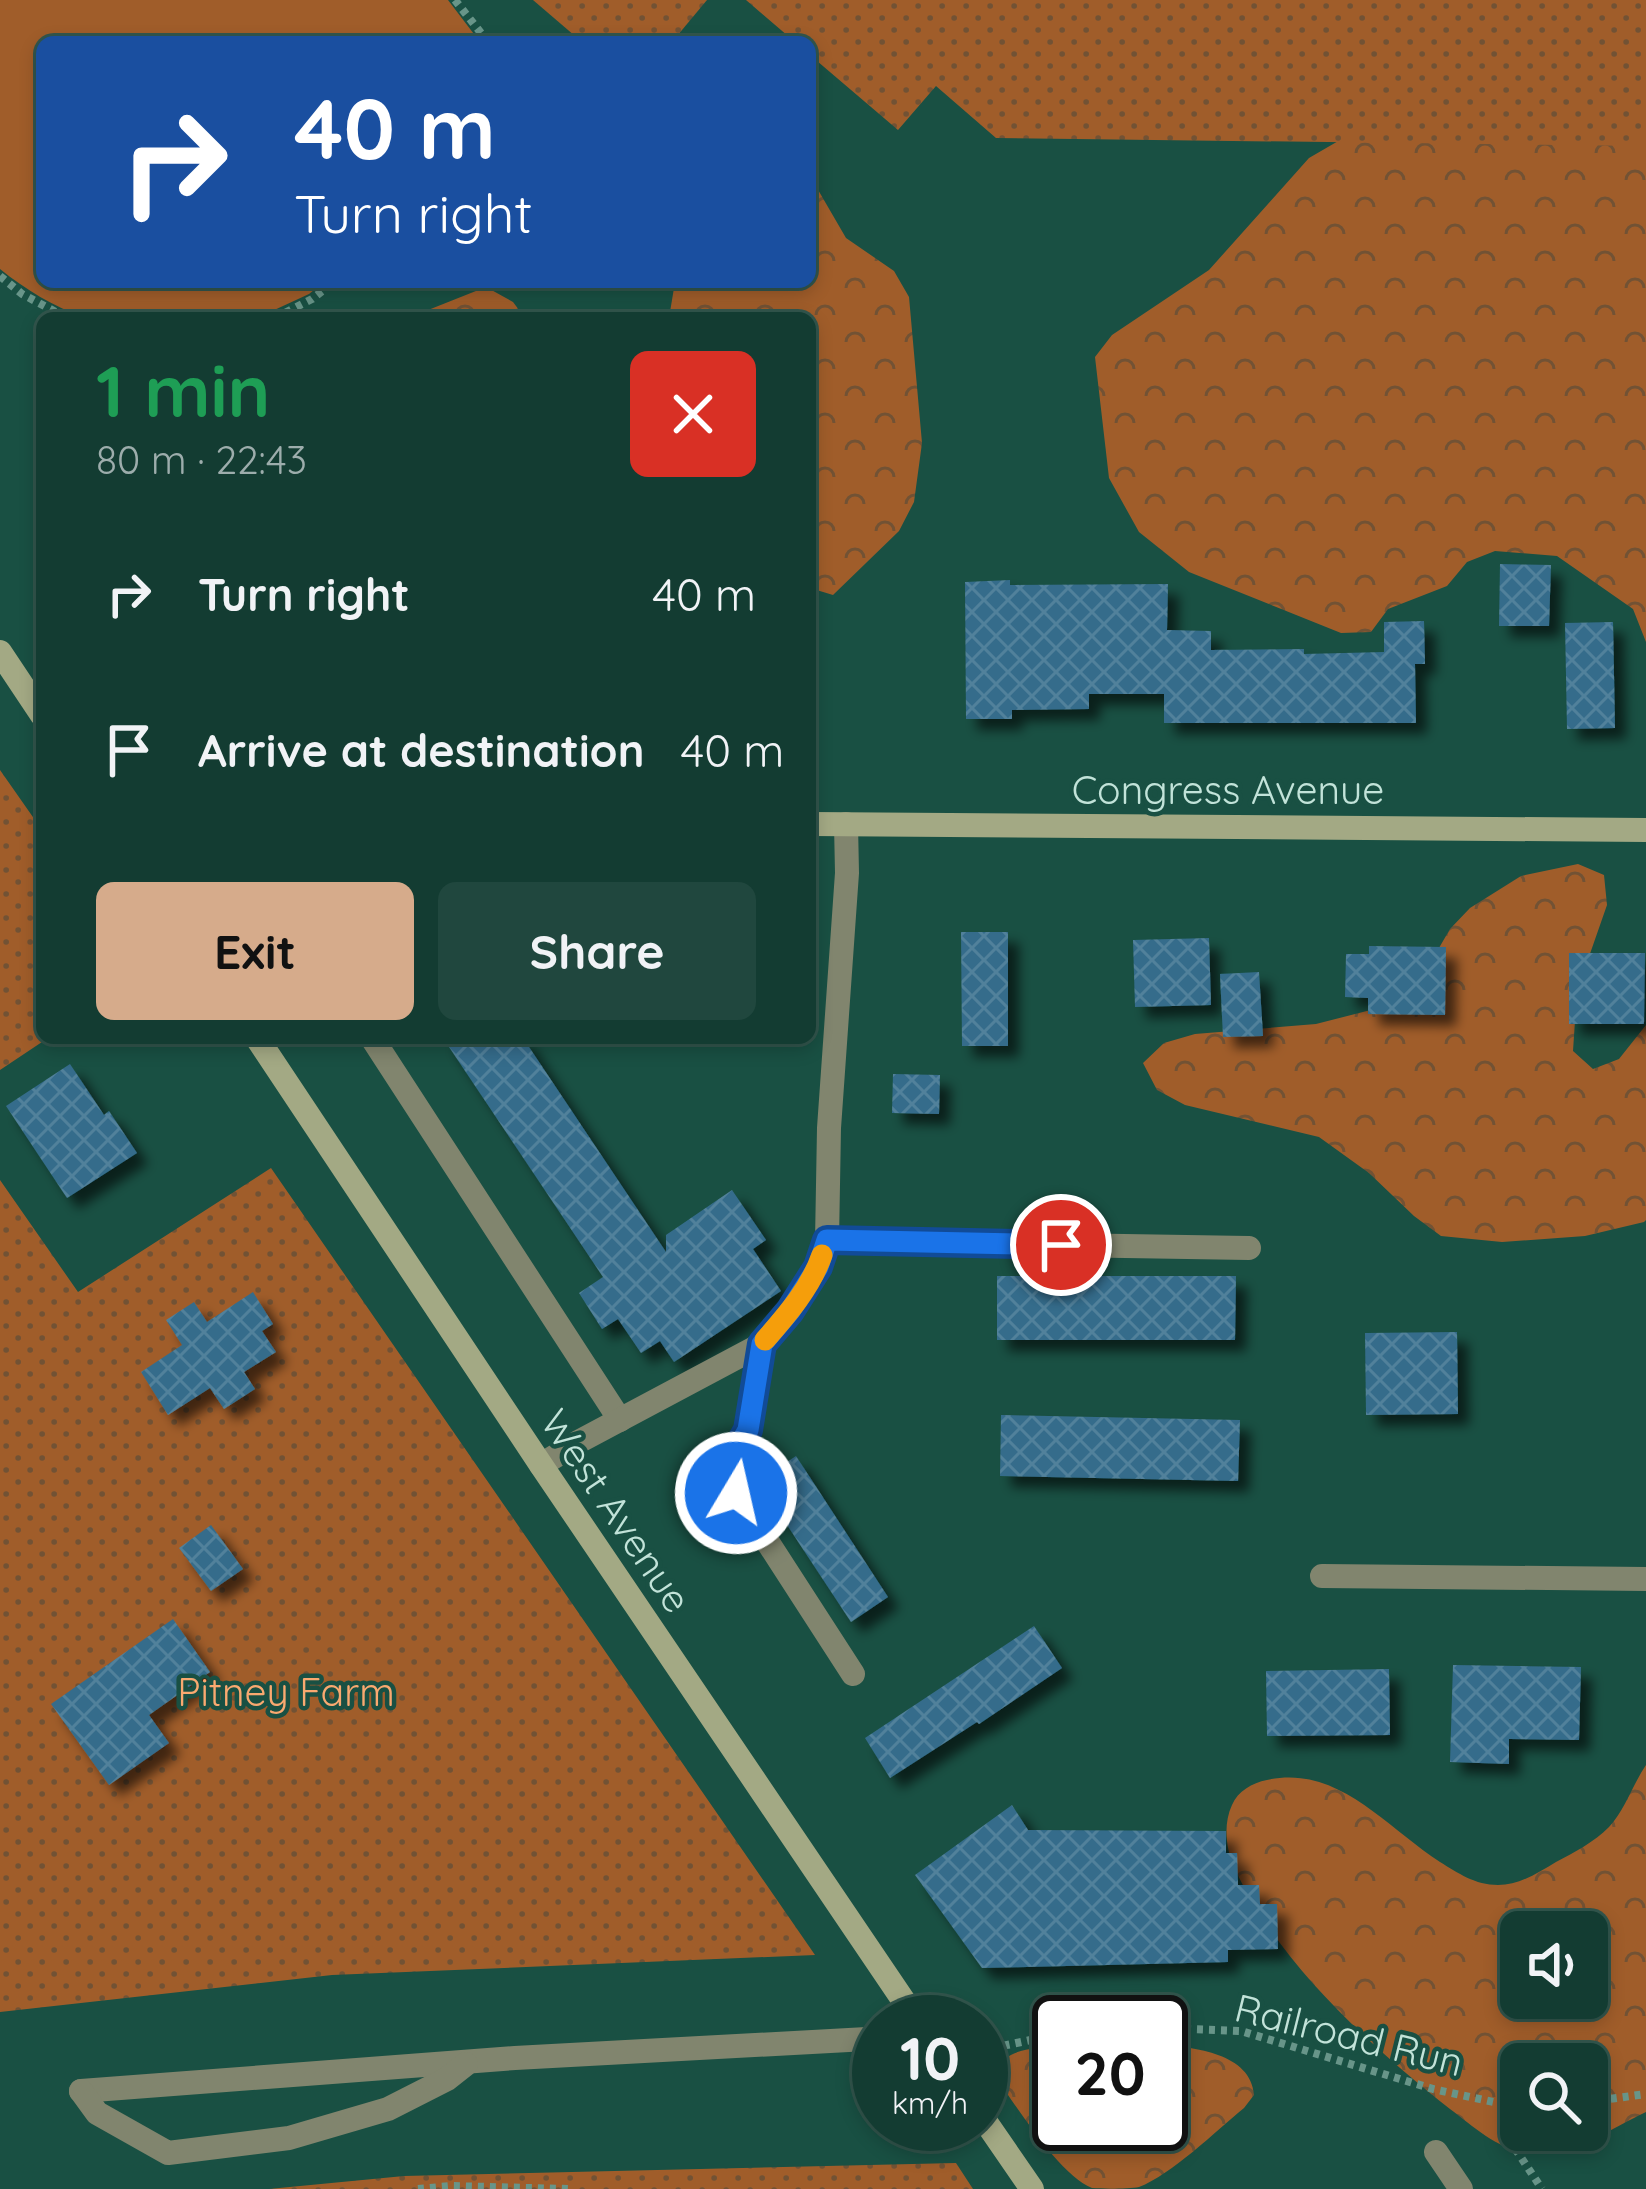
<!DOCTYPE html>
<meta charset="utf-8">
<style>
:root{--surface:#133c32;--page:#20473e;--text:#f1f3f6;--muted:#9dadac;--line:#32564d;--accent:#d6ab8b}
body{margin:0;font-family:Quicksand,sans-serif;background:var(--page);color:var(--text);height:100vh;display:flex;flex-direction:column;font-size:45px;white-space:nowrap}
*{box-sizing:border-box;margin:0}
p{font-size:39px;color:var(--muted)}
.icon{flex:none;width:66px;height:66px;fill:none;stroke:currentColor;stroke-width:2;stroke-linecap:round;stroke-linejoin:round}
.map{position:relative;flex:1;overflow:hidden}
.side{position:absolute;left:36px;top:312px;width:780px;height:732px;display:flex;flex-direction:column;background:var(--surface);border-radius:18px;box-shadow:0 6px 18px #0003,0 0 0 3px var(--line)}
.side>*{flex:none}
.banner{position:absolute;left:36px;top:36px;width:780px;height:252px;border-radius:18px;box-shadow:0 6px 18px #0003,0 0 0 3px var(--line);background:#1a4fa0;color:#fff;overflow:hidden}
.buttons{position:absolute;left:1500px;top:1911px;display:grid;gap:24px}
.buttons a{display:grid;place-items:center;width:108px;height:108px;border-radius:18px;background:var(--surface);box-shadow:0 6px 18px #0003,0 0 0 3px var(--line);font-size:60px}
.speed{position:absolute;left:852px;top:1995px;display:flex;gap:24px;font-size:60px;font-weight:700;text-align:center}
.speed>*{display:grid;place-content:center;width:156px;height:156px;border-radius:50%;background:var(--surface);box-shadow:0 6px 18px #0003,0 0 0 3px var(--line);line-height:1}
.speed small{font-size:30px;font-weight:400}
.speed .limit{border:6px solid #111;border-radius:18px;background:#fff;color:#111}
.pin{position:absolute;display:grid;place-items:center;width:102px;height:102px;color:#fff;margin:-51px;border:6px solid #fff;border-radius:50%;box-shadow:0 3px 12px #0007}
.me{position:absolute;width:132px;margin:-66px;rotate:9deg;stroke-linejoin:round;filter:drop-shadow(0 0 9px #0008)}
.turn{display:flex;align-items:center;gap:42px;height:252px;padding:0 60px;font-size:54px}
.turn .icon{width:156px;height:156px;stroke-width:2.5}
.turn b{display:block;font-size:84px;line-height:102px}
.round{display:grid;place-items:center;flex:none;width:126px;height:126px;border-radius:18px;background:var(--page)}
.overview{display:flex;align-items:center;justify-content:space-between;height:204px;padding:0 60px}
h1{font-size:72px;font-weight:800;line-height:90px;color:#1e9e55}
.cta{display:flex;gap:24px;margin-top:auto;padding:24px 60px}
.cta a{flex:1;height:138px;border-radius:18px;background:var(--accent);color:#111;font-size:48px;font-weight:800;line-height:138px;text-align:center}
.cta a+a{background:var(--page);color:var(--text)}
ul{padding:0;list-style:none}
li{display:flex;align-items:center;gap:36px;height:156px;padding:0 60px}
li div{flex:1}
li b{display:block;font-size:45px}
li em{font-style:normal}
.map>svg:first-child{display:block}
</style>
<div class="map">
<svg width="1646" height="2189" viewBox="0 0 1646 2189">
<defs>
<pattern id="forest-crowns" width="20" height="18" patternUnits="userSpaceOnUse" patternTransform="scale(3)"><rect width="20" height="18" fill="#a05d2a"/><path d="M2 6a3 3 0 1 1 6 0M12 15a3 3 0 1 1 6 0" fill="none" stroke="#725234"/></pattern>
<pattern id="park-dots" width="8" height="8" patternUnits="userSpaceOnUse" patternTransform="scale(3)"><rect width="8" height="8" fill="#a05d2a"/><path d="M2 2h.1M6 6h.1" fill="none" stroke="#725234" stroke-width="1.8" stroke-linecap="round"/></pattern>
<pattern id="building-cross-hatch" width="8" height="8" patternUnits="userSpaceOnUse" patternTransform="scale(3)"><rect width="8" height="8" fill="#356c8b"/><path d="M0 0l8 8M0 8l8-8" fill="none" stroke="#51819b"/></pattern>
<filter id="shadow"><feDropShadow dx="11" dy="11" stdDeviation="6" flood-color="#0009"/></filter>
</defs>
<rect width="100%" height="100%" fill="#195043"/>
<!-- grass -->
<path fill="#a05d2a" d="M 0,0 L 448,0 L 480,42 L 42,42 L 42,282 L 324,282 L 309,294 L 257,318 L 85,318 C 53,306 26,290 0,269 Z"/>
<!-- forest -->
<g fill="url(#forest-crowns)" fill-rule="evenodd">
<path d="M 1646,93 L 1646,642 L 1633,609 L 1557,556 L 1495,551 L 1467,562 L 1447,586 L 1388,609 L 1371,632 L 1341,633 L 1189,572 L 1139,532 L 1109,478 L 1095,357 L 1112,335 L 1209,270 L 1309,158 L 1359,129 Z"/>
<path d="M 810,176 L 846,238 L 894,271 L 909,297 L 922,443 L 914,502 L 899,531 L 833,595 L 810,588 L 810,318 L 669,318 L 675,282 L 810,282 Z"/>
<path d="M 486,287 L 513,302 L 525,318 L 408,318 Z"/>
<path d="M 1578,864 L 1604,875 L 1607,905 L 1577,991 L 1573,1051 L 1593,1069 L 1619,1059 L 1646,1025 L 1646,1220 L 1644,1222 L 1585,1236 L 1502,1242 L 1441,1236 L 1414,1216 L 1369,1173 L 1319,1137 L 1185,1105 L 1157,1090 L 1143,1063 L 1164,1043 L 1195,1034 L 1316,1024 L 1402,1002 L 1421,979 L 1450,929 L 1470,908 L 1521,876 Z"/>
<path d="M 1646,1765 L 1646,2112 C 1610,2129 1568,2159 1528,2153 C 1497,2149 1474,2127 1450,2109 C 1369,2045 1278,1963 1234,1867 C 1226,1849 1223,1824 1232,1805 C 1238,1791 1252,1783 1267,1780 C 1337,1764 1386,1827 1440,1862 C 1458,1873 1475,1885 1498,1885 C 1519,1885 1538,1873 1556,1862 C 1575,1852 1594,1842 1609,1827 C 1625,1810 1633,1784 1646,1765 ZM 1521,1932 L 1587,1932 L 1587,1998 L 1521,1998 ZM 1521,2064 L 1587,2064 L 1587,2130 L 1521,2130 Z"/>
<path d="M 1161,2044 C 1194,2048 1251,2053 1254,2095 L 1244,2108 C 1216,2131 1171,2175 1139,2187 C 1128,2189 1103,2189 1092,2188 C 1058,2174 1016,2105 994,2075 C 1004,2047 1033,2049 1059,2046 L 1059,2124 L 1161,2124 Z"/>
</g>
<!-- park -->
<g fill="url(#park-dots)">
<path d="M 533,0 L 707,0 L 672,42 L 582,42 Z"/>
<path d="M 746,0 L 1646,0 L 1646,146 L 996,138 L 936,86 L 898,130 L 810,55 L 810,42 L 795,42 Z"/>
<path d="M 0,770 L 42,830 L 42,1038 L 48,1038 L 0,1070 Z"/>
<path d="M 271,1168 L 815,1955 L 332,1975 L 0,2012 L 0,1180 L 78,1292 Z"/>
<path d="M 956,2163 L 973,2189 L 269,2189 L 404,2176 Z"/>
</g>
<!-- building -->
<g fill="url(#building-cross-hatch)" filter="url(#shadow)">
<path d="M 1500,564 L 1551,565 L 1549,626 L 1499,626 Z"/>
<path d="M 1010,580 L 1010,585 L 1168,584 L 1167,630 L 1211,631 L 1211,650 L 1304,649 L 1304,654 L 1384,652 L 1384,622 L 1424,621 L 1425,664 L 1415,664 L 1416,723 L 1164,723 L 1164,694 L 1089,694 L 1089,709 L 1012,710 L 1012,719 L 966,719 L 965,582 Z"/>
<path d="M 1613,622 L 1615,728 L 1567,729 L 1565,623 Z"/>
<path d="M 961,932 L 1008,932 L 1008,1046 L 962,1046 Z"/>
<path d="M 1209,938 L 1211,1005 L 1135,1007 L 1133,940 Z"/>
<path d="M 1369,946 L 1446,947 L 1445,1015 L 1368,1014 L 1368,998 L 1345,997 L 1346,954 L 1369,954 Z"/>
<path d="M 1569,953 L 1645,953 L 1644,1024 L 1569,1024 Z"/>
<path d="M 1259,972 L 1263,1036 L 1223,1037 L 1220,974 Z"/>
<path d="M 443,1038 L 523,1038 L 666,1252 L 666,1235 L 732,1190 L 766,1240 L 753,1249 L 781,1291 L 674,1362 L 660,1341 L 641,1353 L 618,1319 L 602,1329 L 579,1293 L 603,1277 Z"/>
<path d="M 70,1064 L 104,1115 L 109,1111 L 137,1153 L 67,1198 L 6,1106 Z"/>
<path d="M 893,1074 L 940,1075 L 939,1114 L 892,1113 Z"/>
<path d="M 997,1276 L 1236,1276 L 1235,1340 L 997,1340 Z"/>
<path d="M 253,1292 L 273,1324 L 262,1331 L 276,1352 L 244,1372 L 255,1389 L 224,1409 L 210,1388 L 168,1415 L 141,1372 L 182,1345 L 166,1320 L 194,1302 L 207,1322 Z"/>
<path d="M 1457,1332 L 1458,1414 L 1366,1415 L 1365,1333 Z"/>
<path d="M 1001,1415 L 1240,1420 L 1238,1481 L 1000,1476 Z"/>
<path d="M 796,1456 L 888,1597 L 851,1622 L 758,1481 Z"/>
<path d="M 211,1525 L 243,1569 L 211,1591 L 179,1548 Z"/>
<path d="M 173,1619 L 210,1672 L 149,1715 L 169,1743 L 109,1785 L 51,1704 Z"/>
<path d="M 1034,1626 L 1062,1668 L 979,1724 L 977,1722 L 890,1778 L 865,1738 Z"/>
<path d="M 1453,1665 L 1581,1667 L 1579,1740 L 1509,1739 L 1509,1764 L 1450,1762 Z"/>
<path d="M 1389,1669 L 1390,1735 L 1267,1736 L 1266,1671 Z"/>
<path d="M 1012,1805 L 1028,1830 L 1226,1831 L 1226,1853 L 1237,1853 L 1238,1885 L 1259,1885 L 1260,1904 L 1277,1904 L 1278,1949 L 1228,1950 L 1228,1962 L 982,1968 L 915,1875 Z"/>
</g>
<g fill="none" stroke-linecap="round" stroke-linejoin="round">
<!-- path -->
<g stroke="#689589" stroke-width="8" stroke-dasharray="6 6" stroke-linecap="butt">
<path d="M 455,0 L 488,42"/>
<path d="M 0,276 L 22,294 L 67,318"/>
<path d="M 275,318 L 312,299 L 334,282"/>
<path d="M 1161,2028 L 1241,2031 L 1433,2089 L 1521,2108"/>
<path d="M 981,2053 L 988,2049 L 1059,2034"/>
<path d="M 1587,2102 L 1646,2094"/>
<path d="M 1532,2130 L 1516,2150 L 1542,2189"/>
<path d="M 418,2189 L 451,2186 L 568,2189"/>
</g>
<!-- lane -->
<g stroke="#81856e" stroke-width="24">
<path d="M 372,1038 L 620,1420"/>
<path d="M 827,1241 L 1249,1248"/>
<path d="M 762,1344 L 748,1430 L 729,1464 L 736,1493 L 853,1674"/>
<path d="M 541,1465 L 580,1441 L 762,1344 L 790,1311 L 818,1267 L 827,1241 L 829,1128 L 847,873 L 846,824"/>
<path d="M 81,2091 L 515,2058 L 867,2039 L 879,2032"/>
<path d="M 81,2091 L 97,2113 L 168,2153 L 289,2138 L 388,2109 L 447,2079 L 466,2064"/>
<path d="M 1436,2152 L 1461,2189"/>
</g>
<!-- street -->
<path stroke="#81856e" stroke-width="24" d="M 1322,1576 L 1646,1579"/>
<!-- secondary -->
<g stroke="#a3a984" stroke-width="24">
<path d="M 0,652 L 42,715"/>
<path d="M 810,824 L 1646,830"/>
<path d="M 257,1038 L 541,1465 L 918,2022"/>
<path d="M 981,2115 L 1032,2189"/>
</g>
</g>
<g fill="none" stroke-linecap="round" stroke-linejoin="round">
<defs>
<path id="route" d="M 736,1493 L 729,1463 L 748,1430 L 762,1344 L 790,1311 L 818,1267 L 827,1240 L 1061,1245"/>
</defs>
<!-- route casing -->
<use href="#route" stroke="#114b97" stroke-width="30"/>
<!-- route -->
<use href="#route" stroke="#1a73e8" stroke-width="21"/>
<!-- slow -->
<path stroke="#f59e0b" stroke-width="21" d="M 765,1340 C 787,1315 811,1287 822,1255"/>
</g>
<g text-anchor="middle" stroke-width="9" stroke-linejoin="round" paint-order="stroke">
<!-- street labels -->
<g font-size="39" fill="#c2e3d9" stroke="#195043">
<text x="1228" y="804">Congress Avenue</text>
<text transform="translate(616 1511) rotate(56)" y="14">West Avenue</text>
<text transform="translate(1349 2035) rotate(14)" y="14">Railroad Run</text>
</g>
<!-- park labels -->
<g font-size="39" fill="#f9a970" stroke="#195043">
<text x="286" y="1706">Pitney Farm</text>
</g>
</g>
</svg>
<div class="buttons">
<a><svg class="icon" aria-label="sound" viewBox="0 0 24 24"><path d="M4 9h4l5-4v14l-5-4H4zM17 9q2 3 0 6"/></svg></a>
<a><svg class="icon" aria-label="search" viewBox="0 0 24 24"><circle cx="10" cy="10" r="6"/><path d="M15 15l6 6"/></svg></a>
</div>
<div class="speed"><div>10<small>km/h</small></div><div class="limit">20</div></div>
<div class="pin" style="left:1061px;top:1245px;background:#d93025"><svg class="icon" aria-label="arrive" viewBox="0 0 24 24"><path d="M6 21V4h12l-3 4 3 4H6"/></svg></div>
<svg class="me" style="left:736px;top:1493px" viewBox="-20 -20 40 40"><circle r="17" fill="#1a73e8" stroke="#fff" stroke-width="3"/><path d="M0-11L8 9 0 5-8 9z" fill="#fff"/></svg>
<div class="banner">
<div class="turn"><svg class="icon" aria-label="right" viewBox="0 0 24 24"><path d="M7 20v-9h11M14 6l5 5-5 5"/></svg><div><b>40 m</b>Turn right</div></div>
</div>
<section class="side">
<div class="overview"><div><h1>1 min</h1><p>80 m · 22:43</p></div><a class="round" style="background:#d93025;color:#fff"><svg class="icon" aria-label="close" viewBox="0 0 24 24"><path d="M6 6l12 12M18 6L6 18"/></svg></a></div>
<ul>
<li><svg class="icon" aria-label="right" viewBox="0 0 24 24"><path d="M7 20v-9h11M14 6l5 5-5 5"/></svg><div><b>Turn right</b></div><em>40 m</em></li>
<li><svg class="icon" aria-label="arrive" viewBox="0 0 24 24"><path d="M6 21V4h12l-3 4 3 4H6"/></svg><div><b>Arrive at destination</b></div><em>40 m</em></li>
</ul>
<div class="cta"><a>Exit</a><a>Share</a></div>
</section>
</div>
